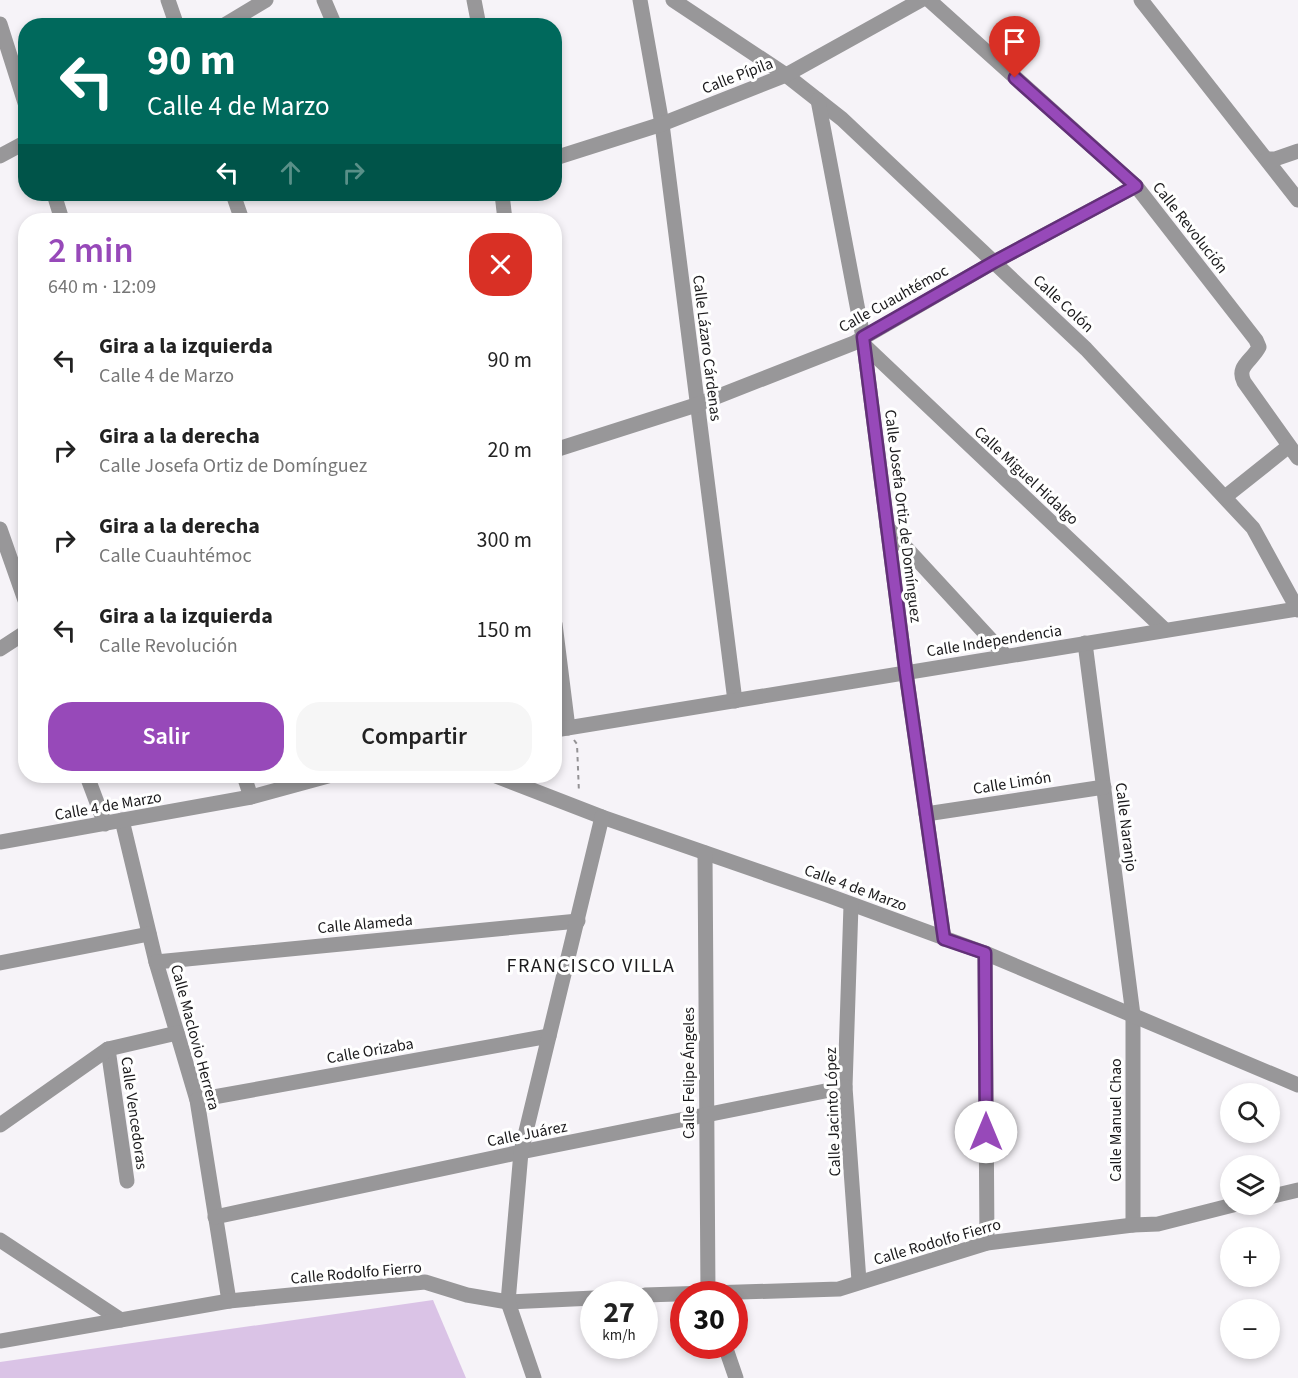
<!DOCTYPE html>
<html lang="es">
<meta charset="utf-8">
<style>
:root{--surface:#fff;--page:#f6f6f6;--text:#222;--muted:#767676;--accent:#9749b9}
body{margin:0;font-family:"Source Sans 3",sans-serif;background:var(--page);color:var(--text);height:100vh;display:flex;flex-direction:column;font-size:22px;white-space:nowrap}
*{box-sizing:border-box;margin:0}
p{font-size:20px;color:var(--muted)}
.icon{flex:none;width:33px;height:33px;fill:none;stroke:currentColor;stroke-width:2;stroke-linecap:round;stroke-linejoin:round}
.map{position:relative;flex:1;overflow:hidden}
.drawer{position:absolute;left:18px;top:213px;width:544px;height:570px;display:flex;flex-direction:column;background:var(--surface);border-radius:24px;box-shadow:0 3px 9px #0003}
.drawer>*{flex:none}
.banner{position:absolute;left:18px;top:18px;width:544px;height:183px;border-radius:24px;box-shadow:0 3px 9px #0003;background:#00695c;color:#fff;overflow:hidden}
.tools{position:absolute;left:1220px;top:1083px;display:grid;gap:12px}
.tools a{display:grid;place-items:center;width:60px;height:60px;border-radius:50%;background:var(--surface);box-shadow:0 3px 9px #0003;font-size:30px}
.speed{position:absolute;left:580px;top:1281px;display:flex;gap:12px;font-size:30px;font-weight:700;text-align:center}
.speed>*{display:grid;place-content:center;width:78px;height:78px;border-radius:50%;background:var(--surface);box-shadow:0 3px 9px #0003;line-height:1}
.speed small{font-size:15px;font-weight:400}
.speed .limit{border:9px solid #d22;background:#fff;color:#111}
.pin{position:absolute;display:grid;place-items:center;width:51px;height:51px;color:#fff;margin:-62px -26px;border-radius:50% 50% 50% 0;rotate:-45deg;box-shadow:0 0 6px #0007}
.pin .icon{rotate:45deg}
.me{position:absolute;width:66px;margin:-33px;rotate:0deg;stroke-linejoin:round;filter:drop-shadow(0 0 4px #0008)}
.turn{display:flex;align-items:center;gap:21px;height:126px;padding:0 30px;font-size:27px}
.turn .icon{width:78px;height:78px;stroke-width:2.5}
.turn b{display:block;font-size:42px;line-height:51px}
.lanes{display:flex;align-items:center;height:57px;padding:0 30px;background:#0003;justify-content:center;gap:30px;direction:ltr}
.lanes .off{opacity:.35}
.round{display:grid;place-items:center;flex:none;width:63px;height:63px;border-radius:24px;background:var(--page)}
.overview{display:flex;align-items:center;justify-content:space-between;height:102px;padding:0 30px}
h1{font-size:36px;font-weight:600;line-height:45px;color:var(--accent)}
.primary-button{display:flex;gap:12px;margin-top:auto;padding:12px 30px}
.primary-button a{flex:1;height:69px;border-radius:24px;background:var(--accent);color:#fff;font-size:24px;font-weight:600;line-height:69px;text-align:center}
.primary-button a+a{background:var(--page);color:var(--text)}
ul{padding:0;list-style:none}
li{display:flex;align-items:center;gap:18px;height:90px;padding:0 30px}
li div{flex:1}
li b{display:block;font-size:22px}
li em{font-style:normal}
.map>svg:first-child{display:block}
</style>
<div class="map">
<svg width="1298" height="1378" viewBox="0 0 1298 1378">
<rect width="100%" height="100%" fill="#f6f3f8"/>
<!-- green -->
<path fill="#dac3e6" d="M 433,1300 L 466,1378 L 0,1378 L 0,1362 Z"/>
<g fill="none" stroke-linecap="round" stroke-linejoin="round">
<!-- path -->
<path stroke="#949295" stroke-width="2" stroke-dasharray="4.5 4.5" stroke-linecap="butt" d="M 574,740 L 577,744 L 579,793"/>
<!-- minor -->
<g stroke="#989799" stroke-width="15">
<path d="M 168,0 L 177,26"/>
<path d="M 324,0 L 335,26"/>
<path d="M 474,0 L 479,26"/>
<path d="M 640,0 L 662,124 L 735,701"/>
<path d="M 673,0 L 786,75 L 842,119 L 1086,349 L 1253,528 L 1298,610"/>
<path d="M 929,0 L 1136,186 L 1256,340 L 1259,347 C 1252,361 1236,366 1244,382 L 1298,458"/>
<path d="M 1141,0 L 1298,200"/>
<path d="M 0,24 L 26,106"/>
<path d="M 223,26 L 266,0"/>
<path d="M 818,100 L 863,337 L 906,673 L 944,939"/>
<path d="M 0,156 L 26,142"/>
<path d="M 555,158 L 662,124 L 786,75 L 921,0"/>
<path d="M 1267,159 L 1275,159 L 1298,151"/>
<path d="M 54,194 L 62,220"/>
<path d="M 233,194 L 242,220"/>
<path d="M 502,194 L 505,220"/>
<path d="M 865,346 L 1165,630"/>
<path d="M 555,450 L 696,405 L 854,343 L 994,262 L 1136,186"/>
<path d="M 1225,497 L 1289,446"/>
<path d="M 887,527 L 1006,656"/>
<path d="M 0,529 L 26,603"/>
<path d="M 555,624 L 568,728"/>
<path d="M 1085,643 L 1133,1015 L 1133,1225"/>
<path d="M 0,649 L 26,632"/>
<path d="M 555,730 L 1297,609"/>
<path d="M 87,776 L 105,824"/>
<path d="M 244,776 L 251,797"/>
<path d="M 496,776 L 602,817 L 827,895 L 985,953 L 1298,1085"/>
<path d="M 926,814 L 1104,787"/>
<path d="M 122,820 L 156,962 L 197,1100 L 229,1301"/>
<path d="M 0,842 L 251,797 L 328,776"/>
<path d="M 705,853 L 708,1294"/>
<path d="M 851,905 L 845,1087 L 859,1281"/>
<path d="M 985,953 L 987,1243"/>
<path d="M 156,962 L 578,921"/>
<path d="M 0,963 L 149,934"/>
<path d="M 108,1049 L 127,1181"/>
<path d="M 197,1100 L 549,1036"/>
<path d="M 0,1125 L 108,1049 L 177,1033"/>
<path d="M 1269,1197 L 1298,1190"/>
<path d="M 215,1217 L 521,1152 L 845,1087"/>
<path d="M 0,1240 L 121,1320"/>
<path d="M 645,1295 L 839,1289 L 987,1243 L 1133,1225 L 1158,1224 L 1237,1204"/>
<path d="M 0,1341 L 229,1301 L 425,1282 L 467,1295 L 508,1302 L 594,1298"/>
<path d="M 725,1346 L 736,1378"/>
<path d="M 534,1378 L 508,1302 L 521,1152 L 602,817"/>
</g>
</g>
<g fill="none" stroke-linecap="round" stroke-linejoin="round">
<defs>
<path id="route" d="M 986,1132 L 985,953 L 944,939 L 906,673 L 863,337 L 994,262 L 1136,186 L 1015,78"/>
</defs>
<!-- route casing -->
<use href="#route" stroke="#622f78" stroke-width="15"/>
<!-- route -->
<use href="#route" stroke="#9749b9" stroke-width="10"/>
</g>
<g text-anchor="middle" stroke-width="6" stroke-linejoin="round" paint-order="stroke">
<!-- street labels -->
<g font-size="16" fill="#1b1a1c" stroke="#fff">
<text transform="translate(737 75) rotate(-21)" y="6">Calle Pípila</text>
<text transform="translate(1191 227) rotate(52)" y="6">Calle Revolución</text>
<text transform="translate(893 298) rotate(-29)" y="6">Calle Cuauhtémoc</text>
<text transform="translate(1064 303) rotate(43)" y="6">Calle Colón</text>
<text transform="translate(708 348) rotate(83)" y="6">Calle Lázaro Cárdenas</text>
<text transform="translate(1027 475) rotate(43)" y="6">Calle Miguel Hidalgo</text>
<text transform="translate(904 516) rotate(83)" y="6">Calle Josefa Ortiz de Domínguez</text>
<text transform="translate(994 640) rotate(-9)" y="6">Calle Independencia</text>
<text transform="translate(1012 782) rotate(-9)" y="6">Calle Limón</text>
<text transform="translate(108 805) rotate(-10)" y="6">Calle 4 de Marzo</text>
<text transform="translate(1127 827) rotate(83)" y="6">Calle Naranjo</text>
<text transform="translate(856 887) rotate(20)" y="6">Calle 4 de Marzo</text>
<text transform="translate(365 923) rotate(-5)" y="6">Calle Alameda</text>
<text transform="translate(196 1037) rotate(75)" y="6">Calle Maclovio Herrera</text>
<text transform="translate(370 1050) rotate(-10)" y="6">Calle Orizaba</text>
<text transform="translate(688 1073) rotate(-90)" y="6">Calle Felipe Ángeles</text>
<text transform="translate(832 1112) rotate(-92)" y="6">Calle Jacinto López</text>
<text transform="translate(135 1113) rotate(82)" y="6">Calle Vencedoras</text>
<text transform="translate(1115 1120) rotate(-90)" y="6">Calle Manuel Chao</text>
<text transform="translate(527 1133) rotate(-11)" y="6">Calle Juárez</text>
<text transform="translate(937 1241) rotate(-16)" y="6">Calle Rodolfo Fierro</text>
<text transform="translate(356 1272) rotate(-5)" y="6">Calle Rodolfo Fierro</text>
</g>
<!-- quarter labels -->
<g font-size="20" letter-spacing="1.5" fill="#1b1a1c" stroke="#fff">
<text x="591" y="972">FRANCISCO VILLA</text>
</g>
</g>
</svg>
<div class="tools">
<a><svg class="icon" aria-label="search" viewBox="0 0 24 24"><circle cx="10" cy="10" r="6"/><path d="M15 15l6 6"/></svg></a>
<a><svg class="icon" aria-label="layers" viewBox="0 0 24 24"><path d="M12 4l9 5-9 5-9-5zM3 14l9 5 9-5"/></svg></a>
<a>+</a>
<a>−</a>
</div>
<div class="speed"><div>27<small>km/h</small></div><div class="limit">30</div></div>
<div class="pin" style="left:1015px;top:78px;background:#d93025"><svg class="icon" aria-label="arrive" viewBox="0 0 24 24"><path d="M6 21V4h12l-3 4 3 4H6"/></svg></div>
<svg class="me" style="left:986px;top:1132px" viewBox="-20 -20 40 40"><circle r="19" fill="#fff"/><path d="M0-13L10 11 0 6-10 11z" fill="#9749b9"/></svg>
<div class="banner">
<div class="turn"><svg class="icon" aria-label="left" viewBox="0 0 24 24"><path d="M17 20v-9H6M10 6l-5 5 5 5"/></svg><div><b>90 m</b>Calle 4 de Marzo</div></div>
<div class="lanes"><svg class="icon" aria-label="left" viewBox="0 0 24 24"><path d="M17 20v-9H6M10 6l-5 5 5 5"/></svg><svg class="icon off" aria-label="ahead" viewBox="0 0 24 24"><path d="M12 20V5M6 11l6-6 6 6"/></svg><svg class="icon off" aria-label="right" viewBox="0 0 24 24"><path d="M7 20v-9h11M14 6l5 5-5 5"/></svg></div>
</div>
<section class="drawer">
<div class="overview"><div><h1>2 min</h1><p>640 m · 12:09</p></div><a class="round" style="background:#d93025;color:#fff"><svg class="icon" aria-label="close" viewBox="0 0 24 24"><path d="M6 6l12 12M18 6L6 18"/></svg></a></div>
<ul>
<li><svg class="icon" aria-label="left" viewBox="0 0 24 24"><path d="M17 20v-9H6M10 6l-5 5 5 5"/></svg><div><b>Gira a la izquierda</b><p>Calle 4 de Marzo</p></div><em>90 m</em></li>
<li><svg class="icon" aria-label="right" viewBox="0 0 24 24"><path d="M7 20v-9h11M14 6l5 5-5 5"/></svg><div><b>Gira a la derecha</b><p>Calle Josefa Ortiz de Domínguez</p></div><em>20 m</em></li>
<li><svg class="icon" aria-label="right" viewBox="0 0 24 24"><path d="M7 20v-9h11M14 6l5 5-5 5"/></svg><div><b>Gira a la derecha</b><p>Calle Cuauhtémoc</p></div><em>300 m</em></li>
<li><svg class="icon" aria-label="left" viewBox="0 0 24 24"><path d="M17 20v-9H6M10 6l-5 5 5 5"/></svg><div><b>Gira a la izquierda</b><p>Calle Revolución</p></div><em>150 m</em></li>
</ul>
<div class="primary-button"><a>Salir</a><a>Compartir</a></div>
</section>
</div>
